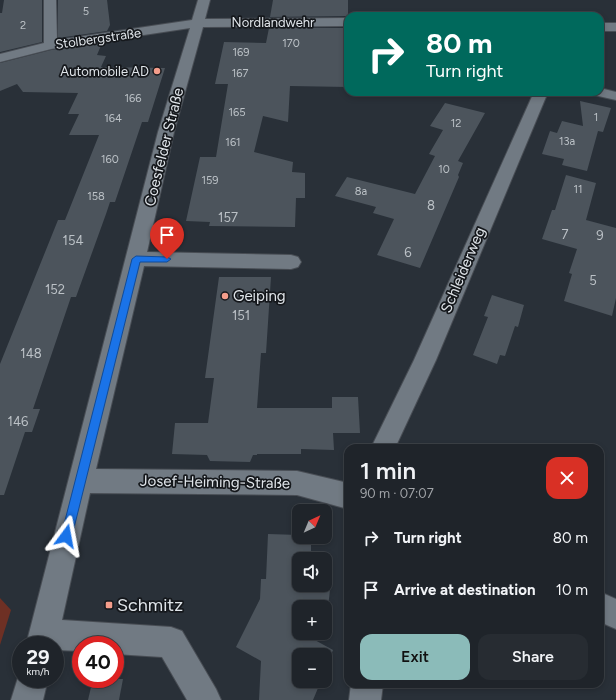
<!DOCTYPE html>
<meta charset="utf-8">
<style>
:root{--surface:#1f242a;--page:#272c32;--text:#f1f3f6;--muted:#a1a4a8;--line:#3c4147;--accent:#8bbbb9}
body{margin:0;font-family:Figtree,sans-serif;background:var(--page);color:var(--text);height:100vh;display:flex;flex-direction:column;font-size:15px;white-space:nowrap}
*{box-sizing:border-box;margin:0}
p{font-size:13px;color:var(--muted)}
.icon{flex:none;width:22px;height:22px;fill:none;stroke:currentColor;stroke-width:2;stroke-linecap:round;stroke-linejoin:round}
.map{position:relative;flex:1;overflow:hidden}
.details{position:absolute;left:344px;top:444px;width:260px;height:244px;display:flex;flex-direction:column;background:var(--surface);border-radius:12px;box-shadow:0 2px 6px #0003,0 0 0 1px var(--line)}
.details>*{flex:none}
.hud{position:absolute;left:344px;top:12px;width:260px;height:84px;border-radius:12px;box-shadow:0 2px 6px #0003,0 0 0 1px var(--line);background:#00695c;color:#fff;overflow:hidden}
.needle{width:26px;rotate:44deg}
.controls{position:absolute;left:292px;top:504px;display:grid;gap:8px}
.controls a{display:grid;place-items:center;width:40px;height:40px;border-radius:8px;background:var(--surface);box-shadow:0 2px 6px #0003,0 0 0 1px var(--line);font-size:20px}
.speed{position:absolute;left:12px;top:636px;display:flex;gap:8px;font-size:20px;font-weight:700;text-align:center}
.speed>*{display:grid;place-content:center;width:52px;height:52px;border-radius:50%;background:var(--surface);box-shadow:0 2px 6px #0003,0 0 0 1px var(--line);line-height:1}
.speed small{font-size:10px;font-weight:400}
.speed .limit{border:6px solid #d22;background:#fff;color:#111}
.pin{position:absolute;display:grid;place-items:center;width:34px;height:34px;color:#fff;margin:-41px -17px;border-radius:50% 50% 50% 0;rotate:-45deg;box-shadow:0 0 4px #0007}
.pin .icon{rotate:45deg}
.me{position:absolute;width:44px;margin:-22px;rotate:13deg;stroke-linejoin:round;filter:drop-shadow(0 0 3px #0008)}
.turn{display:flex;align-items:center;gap:14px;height:84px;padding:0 16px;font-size:18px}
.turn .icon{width:52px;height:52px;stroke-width:2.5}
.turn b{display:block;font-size:28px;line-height:34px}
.round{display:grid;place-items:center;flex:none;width:42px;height:42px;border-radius:12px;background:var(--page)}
.summary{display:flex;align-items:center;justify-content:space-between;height:68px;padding:0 16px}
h1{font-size:24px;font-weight:600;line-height:30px}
.action{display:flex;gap:8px;margin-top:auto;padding:8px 16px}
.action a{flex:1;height:46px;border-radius:12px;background:var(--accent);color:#111;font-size:16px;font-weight:600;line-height:46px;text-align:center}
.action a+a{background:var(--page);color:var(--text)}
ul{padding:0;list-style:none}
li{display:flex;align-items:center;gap:12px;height:52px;padding:0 16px}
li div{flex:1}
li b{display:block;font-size:15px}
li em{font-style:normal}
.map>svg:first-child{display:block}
</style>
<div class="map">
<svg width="616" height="700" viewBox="0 0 616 700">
<rect width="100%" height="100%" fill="#293038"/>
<!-- green -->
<path fill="#6e3024" d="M 0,598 L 11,610 L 0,645 Z"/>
<!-- building -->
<g fill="#4c545c">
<path d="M 4,0 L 42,0 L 42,42 L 0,52 L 0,13 L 2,13 Z"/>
<path d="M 58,0 L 107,0 L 110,25 L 107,31 L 58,38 Z"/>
<path d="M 273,0 L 348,0 L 348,16 L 270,17 Z"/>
<path d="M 269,28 L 348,28 L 348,87 L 290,86 L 288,122 L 263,116 L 254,152 L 293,162 L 292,172 L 305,173 L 305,198 L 296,198 L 295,227 L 209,226 L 210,222 L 186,221 L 200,157 L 216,157 L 228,84 L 215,84 L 224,42 L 266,43 Z"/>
<path d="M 102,43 L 97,55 L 106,56 L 101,67 L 165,68 L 148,122 L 142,122 L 115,202 L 110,202 L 106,214 L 76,297 L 71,297 L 33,409 L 40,409 L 32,432 L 25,432 L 4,495 L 0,495 L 0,364 L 58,220 L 65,220 L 99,135 L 69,135 L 79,114 L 68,114 L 78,93 L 23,92 L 17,84 L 0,91 L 0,63 L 51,50 Z"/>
<path d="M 580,101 L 611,108 L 603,132 L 598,131 L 587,171 L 562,165 L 564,159 L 542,154 L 550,131 L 557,133 L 562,121 L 583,126 Z"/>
<path d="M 445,103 L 485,113 L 458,161 L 463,163 L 458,175 L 459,177 L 420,268 L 377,255 L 394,219 L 373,213 L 376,207 L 335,196 L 347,177 L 415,194 L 435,156 L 429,154 L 443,130 L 430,126 Z"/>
<path d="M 566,175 L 596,183 L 586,220 L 616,228 L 616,298 L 612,316 L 564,301 L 572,274 L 569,273 L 577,249 L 542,239 L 552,210 L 555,210 Z"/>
<path d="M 219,277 L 271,277 L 266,353 L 261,353 L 257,408 L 332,408 L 332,397 L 358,397 L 360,433 L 333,433 L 334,450 L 301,449 L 301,454 L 257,454 L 257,455 L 253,455 L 250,462 L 210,461 L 207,455 L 172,454 L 175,423 L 208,423 L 214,378 L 205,378 Z"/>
<path d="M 492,295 L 524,305 L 518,327 L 515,326 L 505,356 L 500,355 L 497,364 L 473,355 L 488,317 L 484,316 Z"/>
<path d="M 268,534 L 299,535 L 299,537 L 311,537 L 311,559 L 299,559 L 299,585 L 325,585 L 325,580 L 331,580 L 329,599 L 325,612 L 325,607 L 299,607 L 299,633 L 316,633 L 313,639 L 333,650 L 325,671 L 325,655 L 299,655 L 299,681 L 321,681 L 313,700 L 259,700 L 261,661 L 236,647 L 260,599 L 261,579 L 266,579 Z"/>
<path d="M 93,679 L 123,679 L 119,700 L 88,700 Z"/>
</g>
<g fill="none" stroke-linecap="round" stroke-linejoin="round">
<defs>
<g id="minor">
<path d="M 44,0 L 56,0 L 57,40 L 192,20 L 198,0 L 210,0 L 205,19 L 348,18 L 348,26 L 203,27 L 174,132 L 147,252 L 291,255 L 298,257 L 301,262 L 298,267 L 291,269 L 144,266 L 96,469 L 297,471 L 348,483 L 348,509 L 297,495 L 90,493 L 62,620 L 171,627 L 182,631 L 216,689 L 221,700 L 187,700 L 162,657 L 115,654 L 115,645 L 81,645 L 81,651 L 55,650 L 55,645 L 26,645 L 158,132 L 190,28 L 51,49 L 0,62 L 0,54 L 44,43 Z"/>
<rect x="600" y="23" width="16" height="8"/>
<path d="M 600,88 L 616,92 L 616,100 L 594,95 L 592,92 L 600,92 Z"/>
<path d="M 534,92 L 548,92 L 436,360 L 395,448 L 371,448 L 414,360 Z"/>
<path d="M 600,592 L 616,599 L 616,629 L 600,622 Z"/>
<path d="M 21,668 L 21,679 L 48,679 L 43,700 L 11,700 Z"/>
<path d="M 351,684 L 383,684 L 381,700 L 349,700 Z"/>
</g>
</defs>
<!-- minor casing -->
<use href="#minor" stroke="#484d54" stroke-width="2"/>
<!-- minor -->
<use href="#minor" fill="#717a83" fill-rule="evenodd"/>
</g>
<!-- route -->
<path fill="#1a73e8" stroke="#114b97" d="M 136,256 L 167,257 L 171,259 L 167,262 L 140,262 L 72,536 L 70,540 L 66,542 L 62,540 L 61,536 L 132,259 Z"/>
<!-- markers -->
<g fill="#f49d8b" stroke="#15181c" stroke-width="1.5">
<circle cx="157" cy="71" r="4"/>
<circle cx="225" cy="296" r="4"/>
<rect x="105" y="601" width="8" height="8" rx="2"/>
</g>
<g text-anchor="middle" stroke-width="3.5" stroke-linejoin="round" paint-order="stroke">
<!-- far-number labels -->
<g font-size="11" fill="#bbc1c6">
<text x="86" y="15">5</text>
<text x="23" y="29">2</text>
<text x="291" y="47">170</text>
<text x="241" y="56">169</text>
<text x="240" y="77">167</text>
<text x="133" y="102">166</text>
<text x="237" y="116">165</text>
<text x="596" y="121">1</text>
<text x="113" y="122">164</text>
<text x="456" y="127">12</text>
<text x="567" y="145">13a</text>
<text x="233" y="146">161</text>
<text x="110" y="163">160</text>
<text x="444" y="173">10</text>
<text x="210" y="184">159</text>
<text x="578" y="193">11</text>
<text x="361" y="195">8a</text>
<text x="96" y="200">158</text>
</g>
<!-- far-street labels -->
<g font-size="13" fill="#e0e5ea" stroke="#15181c">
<text x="273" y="27">Nordlandwehr</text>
<text transform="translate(98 38) rotate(-8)" y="5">Stolbergstraße</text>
</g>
<!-- far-poi labels -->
<g font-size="13" fill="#e0e5ea" stroke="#15181c" text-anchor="end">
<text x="149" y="76">Automobile AD</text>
</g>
<!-- number labels -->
<g font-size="13" fill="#bbc1c6">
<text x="431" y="210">8</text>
<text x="228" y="222">157</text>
<text x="565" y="239">7</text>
<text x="600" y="240">9</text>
<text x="73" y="245">154</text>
<text x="408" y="257">6</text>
<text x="593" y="285">5</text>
<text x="55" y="294">152</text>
<text x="241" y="320">151</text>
<text x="31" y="358">148</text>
<text x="18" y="426">146</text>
</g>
<!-- street labels -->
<g font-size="15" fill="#e0e5ea" stroke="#15181c">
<text transform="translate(164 147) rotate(-76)" y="5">Coesfelder Straße</text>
<text transform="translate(463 270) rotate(-67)" y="5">Schleiderweg</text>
<text transform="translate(215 482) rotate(1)" y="5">Josef-Heiming-Straße</text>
</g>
<!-- poi labels -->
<g font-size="15" fill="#e0e5ea" stroke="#15181c" text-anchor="start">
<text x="233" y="301">Geiping</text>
</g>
<!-- near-poi labels -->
<g font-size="18" fill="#e0e5ea" stroke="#15181c" text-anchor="start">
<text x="117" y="611">Schmitz</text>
</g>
</g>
</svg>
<div class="controls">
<a><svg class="needle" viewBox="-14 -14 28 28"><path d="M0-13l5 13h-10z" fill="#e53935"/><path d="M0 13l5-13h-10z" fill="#a1a4a8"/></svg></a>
<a><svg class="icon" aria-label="sound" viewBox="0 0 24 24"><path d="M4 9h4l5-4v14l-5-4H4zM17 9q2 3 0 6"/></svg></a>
<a>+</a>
<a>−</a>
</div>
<div class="speed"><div>29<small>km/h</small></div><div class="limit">40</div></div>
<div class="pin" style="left:167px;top:259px;background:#d93025"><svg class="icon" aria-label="arrive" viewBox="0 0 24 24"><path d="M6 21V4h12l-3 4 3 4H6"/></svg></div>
<svg class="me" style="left:66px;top:536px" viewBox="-20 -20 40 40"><path d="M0-17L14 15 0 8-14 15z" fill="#1a73e8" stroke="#fff" stroke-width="4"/></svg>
<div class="hud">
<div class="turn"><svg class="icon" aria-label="right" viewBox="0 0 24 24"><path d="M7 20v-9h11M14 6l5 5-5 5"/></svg><div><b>80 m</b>Turn right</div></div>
</div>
<section class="details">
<div class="summary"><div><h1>1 min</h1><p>90 m · 07:07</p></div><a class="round" style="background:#d93025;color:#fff"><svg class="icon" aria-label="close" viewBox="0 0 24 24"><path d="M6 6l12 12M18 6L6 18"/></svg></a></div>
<ul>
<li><svg class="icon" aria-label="right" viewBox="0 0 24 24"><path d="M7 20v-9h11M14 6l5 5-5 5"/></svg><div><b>Turn right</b></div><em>80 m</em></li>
<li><svg class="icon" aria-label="arrive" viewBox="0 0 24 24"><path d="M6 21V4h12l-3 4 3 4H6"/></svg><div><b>Arrive at destination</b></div><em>10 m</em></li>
</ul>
<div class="action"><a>Exit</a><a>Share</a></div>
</section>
</div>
